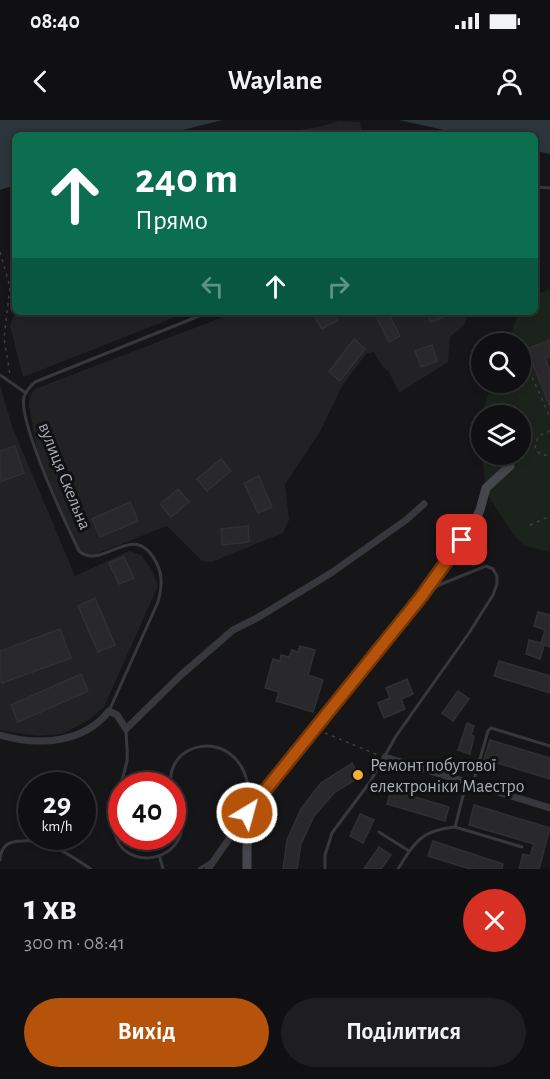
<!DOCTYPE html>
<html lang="uk">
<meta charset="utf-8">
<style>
:root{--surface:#101012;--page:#1e1e20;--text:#f1f3f6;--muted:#9c9d9f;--line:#303032;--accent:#b45309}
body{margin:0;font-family:"Alegreya Sans",sans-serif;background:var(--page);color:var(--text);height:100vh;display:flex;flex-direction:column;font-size:22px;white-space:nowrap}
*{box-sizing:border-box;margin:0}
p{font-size:20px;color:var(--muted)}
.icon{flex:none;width:33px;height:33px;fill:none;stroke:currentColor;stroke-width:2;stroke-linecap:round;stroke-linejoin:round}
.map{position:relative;height:749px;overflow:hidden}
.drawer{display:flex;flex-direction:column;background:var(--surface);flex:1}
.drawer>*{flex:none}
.banner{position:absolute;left:12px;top:12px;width:526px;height:183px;border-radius:9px;box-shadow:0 3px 9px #0003,0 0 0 2px var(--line);background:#0b6e4f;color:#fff;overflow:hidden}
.buttons{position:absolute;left:471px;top:213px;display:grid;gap:12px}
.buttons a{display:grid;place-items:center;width:60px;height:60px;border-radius:50%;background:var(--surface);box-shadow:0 3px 9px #0003,0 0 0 2px var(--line);font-size:30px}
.speed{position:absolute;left:18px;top:652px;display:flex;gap:12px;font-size:30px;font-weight:700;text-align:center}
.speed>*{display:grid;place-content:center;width:78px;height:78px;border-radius:50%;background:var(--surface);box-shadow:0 3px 9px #0003,0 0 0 2px var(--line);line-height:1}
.speed small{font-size:15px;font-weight:400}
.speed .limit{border:9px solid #d22;background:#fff;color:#111}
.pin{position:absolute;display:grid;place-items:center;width:51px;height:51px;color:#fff;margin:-26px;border-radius:12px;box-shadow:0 3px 9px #0006}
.me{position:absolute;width:66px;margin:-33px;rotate:37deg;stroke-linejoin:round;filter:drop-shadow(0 0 4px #0008)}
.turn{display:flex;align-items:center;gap:21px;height:126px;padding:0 24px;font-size:27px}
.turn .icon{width:78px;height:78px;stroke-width:2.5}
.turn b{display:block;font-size:42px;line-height:51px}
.lanes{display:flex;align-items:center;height:57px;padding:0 24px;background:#0003;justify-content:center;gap:30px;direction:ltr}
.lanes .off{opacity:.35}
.round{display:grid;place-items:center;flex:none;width:63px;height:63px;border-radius:32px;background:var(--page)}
.overview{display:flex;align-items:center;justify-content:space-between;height:102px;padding:0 24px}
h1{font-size:36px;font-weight:600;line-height:45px}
.primary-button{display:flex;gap:12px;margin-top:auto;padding:12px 24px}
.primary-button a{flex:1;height:69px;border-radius:36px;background:var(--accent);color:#fff;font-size:24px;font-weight:600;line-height:69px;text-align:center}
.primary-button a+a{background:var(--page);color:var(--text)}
.status{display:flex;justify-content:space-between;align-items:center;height:42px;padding:0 30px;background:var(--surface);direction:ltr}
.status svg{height:16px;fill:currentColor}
header{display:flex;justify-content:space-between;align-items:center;height:78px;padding:0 24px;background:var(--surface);font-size:27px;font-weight:600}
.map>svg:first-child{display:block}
</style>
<div class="status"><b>08:40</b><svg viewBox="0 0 49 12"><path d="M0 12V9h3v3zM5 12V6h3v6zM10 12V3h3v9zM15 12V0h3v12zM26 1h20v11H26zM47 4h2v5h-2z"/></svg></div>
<header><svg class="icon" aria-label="back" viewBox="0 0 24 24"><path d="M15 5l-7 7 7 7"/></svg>Waylane<svg class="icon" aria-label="person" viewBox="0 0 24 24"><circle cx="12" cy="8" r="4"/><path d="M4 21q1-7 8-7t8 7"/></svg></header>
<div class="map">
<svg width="550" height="749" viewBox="0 0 550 749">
<rect width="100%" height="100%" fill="#161618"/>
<!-- built -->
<g fill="#222225">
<path d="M 339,1 L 360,2 L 362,15 L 265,15 L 319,7 Z"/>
<path d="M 15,191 L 15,192 L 188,192 L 23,257 L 10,206 Z"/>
<path d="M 236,192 L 469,192 L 464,205 L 450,217 L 448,242 L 399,273 L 389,252 L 382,246 L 374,232 L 366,234 L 342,266 L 321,310 L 285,364 L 289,400 L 283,413 L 212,442 L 202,441 L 167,406 L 91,436 L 80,434 L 37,331 L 29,285 L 30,276 L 35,269 Z"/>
<path d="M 0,265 L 12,306 L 75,456 L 129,431 L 141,435 L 152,450 L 158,466 L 104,587 L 87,601 L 62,614 L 37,616 L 0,610 Z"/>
</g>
<!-- green -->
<path fill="#1c231d" d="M 550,169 L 550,432 L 525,426 L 513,414 L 486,372 L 482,335 L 520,334 L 520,296 L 482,296 L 481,328 L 478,302 L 493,263 L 520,262 L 520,224 L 507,223 L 519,192 L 536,192 L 536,175 Z"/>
<!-- water -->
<g fill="#2c353c">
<path d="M 0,0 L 223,0 L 163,15 L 15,15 L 15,65 L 0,70 Z"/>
<path d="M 399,0 L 550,0 L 550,34 L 536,31 L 536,15 L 466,15 Z"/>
</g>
<!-- building -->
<g fill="#29292c" stroke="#303034" stroke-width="1.5">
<path d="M 321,192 L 334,192 L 338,200 L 322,209 L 314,196 Z"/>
<path d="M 374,192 L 388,192 L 400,216 L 389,222 Z"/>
<path d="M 427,192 L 455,192 L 455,193 L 431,202 Z"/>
<path d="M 354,219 L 365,229 L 340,261 L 329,252 Z"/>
<path d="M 550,220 L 550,236 L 545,238 L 550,252 L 550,287 L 527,229 Z"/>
<path d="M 432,225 L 437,241 L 421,247 L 415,231 Z"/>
<path d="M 15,326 L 24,353 L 0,362 L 0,331 Z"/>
<path d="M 221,339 L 231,351 L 207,371 L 197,359 Z"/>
<path d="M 259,356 L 272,387 L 258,393 L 244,363 Z"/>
<path d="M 178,369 L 189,382 L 171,397 L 160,384 Z"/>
<path d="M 130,382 L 138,401 L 100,417 L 92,399 Z"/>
<path d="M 248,406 L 249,422 L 222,425 L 221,409 Z"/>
<path d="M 124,437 L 134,458 L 119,464 L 109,443 Z"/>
<path d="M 95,478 L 115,525 L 98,532 L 78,486 Z"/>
<path d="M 538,492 L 550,495 L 550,527 L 544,525 L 540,539 L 526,534 L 529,520 L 541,523 L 545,510 L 534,506 Z"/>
<path d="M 60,509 L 71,538 L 2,563 L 0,558 L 0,531 Z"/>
<path d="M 300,526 L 315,530 L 308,555 L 323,560 L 313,592 L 276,581 L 279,572 L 265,568 L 273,539 L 280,541 L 281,535 L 289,537 L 292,530 L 298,532 Z"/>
<path d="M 499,541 L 550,556 L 550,573 L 494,556 Z"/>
<path d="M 81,554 L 88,571 L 18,602 L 11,585 Z"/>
<path d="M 407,559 L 413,574 L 401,579 L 405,589 L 384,598 L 378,583 L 390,578 L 386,568 Z"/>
<path d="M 458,571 L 469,579 L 453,601 L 442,593 Z"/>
<path d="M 467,603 L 474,606 L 471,615 L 474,616 L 470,634 L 458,630 Z"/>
<path d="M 490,620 L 550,638 L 550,659 L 484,639 Z"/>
<path d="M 352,643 L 360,657 L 335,672 L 314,696 L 301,724 L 297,749 L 283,749 L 287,720 L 301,689 L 321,663 Z"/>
<path d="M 391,670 L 449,687 L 445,701 L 387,684 Z"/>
<path d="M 474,685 L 550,708 L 539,749 L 519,749 L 523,734 L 530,736 L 534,724 L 469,705 Z"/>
<path d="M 360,694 L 374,700 L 363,723 L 350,716 Z"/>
<path d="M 433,721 L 503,744 L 502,749 L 470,749 L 428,736 Z"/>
<path d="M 379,727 L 391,735 L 381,749 L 364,749 Z"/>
</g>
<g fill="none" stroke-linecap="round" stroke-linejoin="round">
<!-- path -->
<g stroke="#3d3f44" stroke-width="1.5" stroke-dasharray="3 4.5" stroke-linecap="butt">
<path d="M 0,132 L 10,167 L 4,218 L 10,255"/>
<path d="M 520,230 L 550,297"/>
<path d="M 550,311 L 538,316 L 535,328 L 541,335 L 550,335"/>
<path d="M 530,405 L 550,396"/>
<path d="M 325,613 L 378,635"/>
</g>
<!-- lane -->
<g stroke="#37383d" stroke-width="3">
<path d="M 536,67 L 550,68"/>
<path d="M 0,255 L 26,273"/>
<path d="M 109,591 L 158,482 C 162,467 163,455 156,442 C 133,398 103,452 79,431 C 66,404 18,302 24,277 C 26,270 31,266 35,262 L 209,192"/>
<path d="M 126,609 C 126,620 128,631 127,641 C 122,664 110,690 115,713 C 122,749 177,745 182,708 C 184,697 177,684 172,674"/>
<path d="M 473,663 L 488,611 L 491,608 L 550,626"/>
<path d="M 466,664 L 455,707 L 522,727"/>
<path d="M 171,666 C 165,620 234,608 247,661 C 250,670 248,680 247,689"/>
<path d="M 379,712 L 409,731"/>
<path d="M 160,738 L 163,749"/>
<path d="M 0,740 C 1,726 8,721 22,721 C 48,719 70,735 91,749"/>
<path d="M 199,749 L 210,742"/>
<path d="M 325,749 L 325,735 L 332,713 L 370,662 L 396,616 L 469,513 L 493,475 L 497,464 L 497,456 L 493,449 L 486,446 L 439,465 L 429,472"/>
<path d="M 398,749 C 414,723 421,710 455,707"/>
</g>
<!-- street -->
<g stroke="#37383d" stroke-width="7">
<path d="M 0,615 C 38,626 83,624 109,591 L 117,595 L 126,609 L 181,555 L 233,510 L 257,498 L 331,453 L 406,400 L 424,384"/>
<path d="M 385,637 L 550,688"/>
<path d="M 208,749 L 247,693"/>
</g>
<!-- secondary -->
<path stroke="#45474d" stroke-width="9" d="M 247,749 L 247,693 L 421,477 L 473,405 L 480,390 L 486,368 L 510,346"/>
</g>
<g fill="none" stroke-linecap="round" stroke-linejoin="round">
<defs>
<path id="route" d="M 247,693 L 421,477 L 462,420"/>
</defs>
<!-- route casing -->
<use href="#route" stroke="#753606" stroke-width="15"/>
<!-- route -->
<use href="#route" stroke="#b45309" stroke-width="10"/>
</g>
<!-- markers -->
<circle fill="#f2b134" stroke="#111113" stroke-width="2" cx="358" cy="655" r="6"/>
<g text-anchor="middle" stroke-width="6" stroke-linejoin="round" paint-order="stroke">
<!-- street labels -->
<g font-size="18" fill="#a8adb8" stroke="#111113">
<text transform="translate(65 356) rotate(68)" y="6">вулиця Скельна</text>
</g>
<!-- poi labels -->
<g font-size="18" fill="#a8adb8" stroke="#111113" text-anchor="start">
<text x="370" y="651">Ремонт побутової<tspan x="370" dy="21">електроніки Маестро</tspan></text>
</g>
</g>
</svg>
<div class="buttons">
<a><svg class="icon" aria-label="search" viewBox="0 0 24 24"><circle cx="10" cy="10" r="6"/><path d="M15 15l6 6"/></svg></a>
<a><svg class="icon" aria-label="layers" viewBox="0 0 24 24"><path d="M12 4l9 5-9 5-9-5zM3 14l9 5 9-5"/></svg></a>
</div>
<div class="speed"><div>29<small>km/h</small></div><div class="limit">40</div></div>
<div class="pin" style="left:462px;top:420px;background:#d93025"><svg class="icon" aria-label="arrive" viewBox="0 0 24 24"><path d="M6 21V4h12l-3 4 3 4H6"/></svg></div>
<svg class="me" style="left:247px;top:693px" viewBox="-20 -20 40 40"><circle r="17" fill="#b45309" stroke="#fff" stroke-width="3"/><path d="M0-11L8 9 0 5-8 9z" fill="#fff"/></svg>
<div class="banner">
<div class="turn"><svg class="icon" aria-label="ahead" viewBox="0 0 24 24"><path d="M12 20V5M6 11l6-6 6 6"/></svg><div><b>240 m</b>Прямо</div></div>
<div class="lanes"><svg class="icon off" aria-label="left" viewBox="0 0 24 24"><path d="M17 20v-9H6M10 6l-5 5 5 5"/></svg><svg class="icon" aria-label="ahead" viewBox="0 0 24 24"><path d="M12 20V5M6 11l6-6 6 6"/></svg><svg class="icon off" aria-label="right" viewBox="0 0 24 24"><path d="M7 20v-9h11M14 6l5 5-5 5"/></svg></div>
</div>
</div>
<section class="drawer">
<div class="overview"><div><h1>1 хв</h1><p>300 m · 08:41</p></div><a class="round" style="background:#d93025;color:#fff"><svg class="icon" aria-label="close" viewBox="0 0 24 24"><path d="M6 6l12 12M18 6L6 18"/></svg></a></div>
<div class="primary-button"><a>Вихід</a><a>Поділитися</a></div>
</section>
